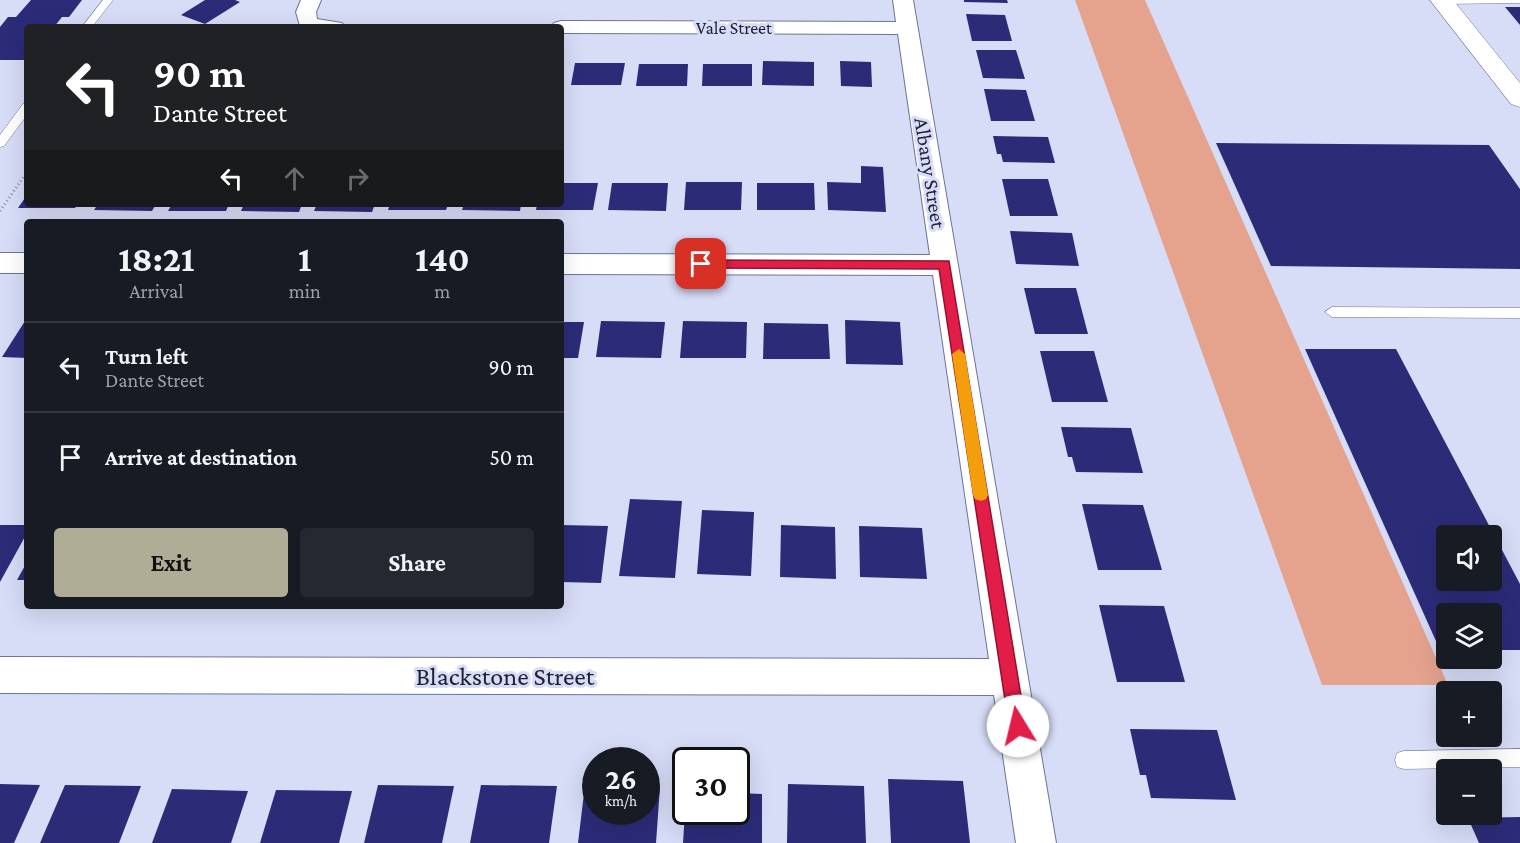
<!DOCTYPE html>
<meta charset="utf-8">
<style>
:root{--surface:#171b24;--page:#242831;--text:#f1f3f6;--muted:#9ea1a6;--line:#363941;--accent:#b0ad97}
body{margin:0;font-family:"Crimson Pro",serif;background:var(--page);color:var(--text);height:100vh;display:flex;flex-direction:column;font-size:22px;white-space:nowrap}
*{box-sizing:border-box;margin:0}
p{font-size:20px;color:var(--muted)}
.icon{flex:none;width:33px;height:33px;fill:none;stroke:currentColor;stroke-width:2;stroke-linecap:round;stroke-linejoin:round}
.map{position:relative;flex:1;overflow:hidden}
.details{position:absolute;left:24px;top:219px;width:540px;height:390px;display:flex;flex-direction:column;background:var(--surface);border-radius:6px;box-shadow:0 6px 24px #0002}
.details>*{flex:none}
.banner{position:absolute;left:24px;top:24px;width:540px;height:183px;border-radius:6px;box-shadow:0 6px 24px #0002;background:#202124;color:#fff;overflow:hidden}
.buttons{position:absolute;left:1436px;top:525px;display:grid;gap:12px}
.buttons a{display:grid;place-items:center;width:66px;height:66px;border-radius:6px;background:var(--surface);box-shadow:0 6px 24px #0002;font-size:30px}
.speed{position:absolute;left:582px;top:747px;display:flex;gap:12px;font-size:30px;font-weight:700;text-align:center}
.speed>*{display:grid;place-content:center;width:78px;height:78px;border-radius:50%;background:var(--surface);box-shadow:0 6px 24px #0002;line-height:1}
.speed small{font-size:15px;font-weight:400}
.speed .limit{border:3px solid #111;border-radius:9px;background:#fff;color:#111}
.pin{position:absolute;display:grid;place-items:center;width:51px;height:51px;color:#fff;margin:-26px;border-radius:12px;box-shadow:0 3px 9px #0006}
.me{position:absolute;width:66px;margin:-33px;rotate:351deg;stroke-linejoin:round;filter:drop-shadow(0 0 4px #0008)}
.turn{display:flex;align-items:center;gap:21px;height:126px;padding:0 30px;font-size:27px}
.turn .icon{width:78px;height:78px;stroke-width:2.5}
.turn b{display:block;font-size:42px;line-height:51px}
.lanes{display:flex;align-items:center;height:57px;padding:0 30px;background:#0003;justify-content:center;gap:30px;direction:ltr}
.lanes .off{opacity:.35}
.eta{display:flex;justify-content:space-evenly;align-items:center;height:102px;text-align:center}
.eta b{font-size:36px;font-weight:700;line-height:42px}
.cta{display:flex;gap:12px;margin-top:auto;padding:12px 30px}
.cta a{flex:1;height:69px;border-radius:6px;background:var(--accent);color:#111;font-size:24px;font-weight:700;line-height:69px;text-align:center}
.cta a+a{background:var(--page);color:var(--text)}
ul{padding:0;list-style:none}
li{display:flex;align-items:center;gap:18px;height:90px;padding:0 30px;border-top:2px solid var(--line)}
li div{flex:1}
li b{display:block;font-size:22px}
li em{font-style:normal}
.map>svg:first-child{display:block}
</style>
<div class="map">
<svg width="1520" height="843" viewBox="0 0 1520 843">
<rect width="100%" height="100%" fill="#d7dcf7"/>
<!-- green -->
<path fill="#e5a38e" d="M 1075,0 L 1145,0 L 1448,685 L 1322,685 Z"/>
<!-- building -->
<g fill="#2c2b78" fill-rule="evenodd">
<path d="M 31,0 L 82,0 L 69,17 L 62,17 L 54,27 L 27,27 L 27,60 L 0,60 L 0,27 L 8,17 L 16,17 Z"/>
<path d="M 205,0 L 235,0 L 240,2 L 205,24 L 181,15 Z"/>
<path d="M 964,0 L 1007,0 L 1008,3 L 964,2 Z"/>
<path d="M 1505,7 L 1520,7 L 1520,25 Z"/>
<path d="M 966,14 L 1005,15 L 1012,41 L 972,41 Z"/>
<path d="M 976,50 L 1016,50 L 1025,79 L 983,78 Z"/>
<path d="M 763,61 L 814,62 L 814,86 L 762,85 Z"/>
<path d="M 840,61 L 871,62 L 872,87 L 841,86 Z"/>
<path d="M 575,63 L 625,63 L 621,85 L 571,85 Z"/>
<path d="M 639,64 L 688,64 L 687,86 L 636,86 Z"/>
<path d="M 703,64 L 752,64 L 752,86 L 702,86 Z"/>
<path d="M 984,89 L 1026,90 L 1035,121 L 991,121 Z"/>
<path d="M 993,136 L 1048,137 L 1055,163 L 1003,162 L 1001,154 L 997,154 Z"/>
<path d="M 1216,143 L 1489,145 L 1520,189 L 1520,269 L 1271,266 Z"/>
<path d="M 861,166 L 883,167 L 886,212 L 828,210 L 827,182 L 861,183 Z"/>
<path d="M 1002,179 L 1048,179 L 1058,216 L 1010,216 Z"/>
<path d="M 686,182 L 742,182 L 741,210 L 684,210 Z"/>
<path d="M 561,183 L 598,183 L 593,210 L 536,210 L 537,204 L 561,204 Z"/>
<path d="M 612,183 L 668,183 L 666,211 L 608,210 Z"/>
<path d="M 757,183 L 814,183 L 815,210 L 757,210 Z"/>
<path d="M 27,195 L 27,204 L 78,204 L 75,208 L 18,208 Z"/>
<path d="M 98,204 L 156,204 L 152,211 L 94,210 Z"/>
<path d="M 172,204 L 229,204 L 226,211 L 168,211 Z"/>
<path d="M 244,204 L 302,204 L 299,212 L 241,211 Z"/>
<path d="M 317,204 L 375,204 L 372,212 L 314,211 Z"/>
<path d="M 390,204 L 448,204 L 446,210 L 388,210 Z"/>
<path d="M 464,204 L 521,204 L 520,211 L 462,210 Z"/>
<path d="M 1010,231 L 1072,233 L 1079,266 L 1016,264 Z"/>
<path d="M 1024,288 L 1076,288 L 1088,334 L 1035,334 Z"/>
<path d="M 845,320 L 900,322 L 903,365 L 846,364 Z"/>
<path d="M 25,321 L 27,358 L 2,357 Z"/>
<path d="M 601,321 L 665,322 L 661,358 L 596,357 Z"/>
<path d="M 683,321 L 747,322 L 746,358 L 680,358 Z"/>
<path d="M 561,322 L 584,322 L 578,358 L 561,358 Z"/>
<path d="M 764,323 L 828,324 L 830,359 L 763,359 Z"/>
<path d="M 1305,349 L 1396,349 L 1520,584 L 1520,650 L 1491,650 L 1491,614 L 1446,614 L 1446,650 L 1440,650 ZM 1446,536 L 1491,536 L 1491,580 L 1446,580 Z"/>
<path d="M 1040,351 L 1094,351 L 1108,402 L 1052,402 Z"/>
<path d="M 1061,427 L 1131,428 L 1143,473 L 1076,472 L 1072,457 L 1068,457 Z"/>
<path d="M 630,499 L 682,501 L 675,578 L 619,576 Z"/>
<path d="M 1082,504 L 1143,505 L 1162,570 L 1098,570 Z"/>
<path d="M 702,510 L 754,512 L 751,576 L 697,574 Z"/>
<path d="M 0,525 L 27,525 L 27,533 L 0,582 Z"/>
<path d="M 561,525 L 608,526 L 601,583 L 561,582 Z"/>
<path d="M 781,525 L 835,527 L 836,579 L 780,577 Z"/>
<path d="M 859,526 L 922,528 L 927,579 L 860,577 Z"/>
<path d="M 27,562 L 27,580 L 17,580 Z"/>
<path d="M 1099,605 L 1164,606 L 1185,682 L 1117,682 Z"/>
<path d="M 1130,729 L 1217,730 L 1236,800 L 1151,798 L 1146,775 L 1140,775 Z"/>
<path d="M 888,779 L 963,781 L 970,843 L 891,843 Z"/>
<path d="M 0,784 L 40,785 L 14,843 L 0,843 Z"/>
<path d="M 788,784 L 864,786 L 866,843 L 787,843 Z"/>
<path d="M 65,785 L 141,786 L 119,843 L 40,843 Z"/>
<path d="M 378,785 L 454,786 L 442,843 L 364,843 Z"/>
<path d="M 481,785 L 557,786 L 549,843 L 470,843 Z"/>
<path d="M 585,785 L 596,785 L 596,812 L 646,812 L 646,786 L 660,787 L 656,843 L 578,843 Z"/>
<path d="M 172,789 L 248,791 L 231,843 L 152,843 Z"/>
<path d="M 276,790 L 352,791 L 339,843 L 260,843 Z"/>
<path d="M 736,793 L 762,794 L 762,843 L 683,843 L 685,812 L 736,812 Z"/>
<path d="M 1520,817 L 1520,843 L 1479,843 L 1468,818 Z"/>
</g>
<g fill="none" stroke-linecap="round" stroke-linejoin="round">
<defs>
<g id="lane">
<path d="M 103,0 L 113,0 L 92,27 L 82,27 Z"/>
<path d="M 1438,0 L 1520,0 L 1520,3 L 1442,4 Z"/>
<path d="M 27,103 L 27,115 L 4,146 L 0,147 L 0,135 L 23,104 Z"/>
<path d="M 1332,307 L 1520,308 L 1520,318 L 1332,317 L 1325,312 Z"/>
<path d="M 1520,749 L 1520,767 L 1404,769 L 1397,767 L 1395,760 L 1397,753 L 1404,751 Z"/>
</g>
<g id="street">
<path d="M 301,0 L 321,0 L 316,12 L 317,19 L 342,23 L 345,27 L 300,26 L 296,12 Z"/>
<path d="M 893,0 L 913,0 L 1056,843 L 1016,843 L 994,695 L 0,693 L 0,657 L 989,659 L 933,275 L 561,274 L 561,254 L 930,255 L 898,34 L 561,33 L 561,27 L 551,27 L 554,23 L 561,21 L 896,22 Z"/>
<rect x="0" y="253" width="27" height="20"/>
</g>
<path id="secondary" d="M 1430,0 L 1453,0 L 1520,83 L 1520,107 L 1511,104 Z"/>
</defs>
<!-- lane casing -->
<use href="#lane" stroke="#6d739b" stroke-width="1"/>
<!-- street casing -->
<use href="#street" stroke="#6d739b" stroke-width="2"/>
<!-- secondary casing -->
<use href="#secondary" stroke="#6d739b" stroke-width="1"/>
<!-- path -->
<path stroke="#898ca3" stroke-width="3" stroke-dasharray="1 3" stroke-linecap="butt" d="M 0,211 L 27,172"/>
<!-- lane -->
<use href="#lane" fill="#fff" fill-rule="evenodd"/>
<!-- street -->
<use href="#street" fill="#fff" fill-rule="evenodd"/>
<!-- secondary -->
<use href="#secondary" fill="#fff" fill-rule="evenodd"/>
</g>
<!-- route -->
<path fill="#e11d48" stroke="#92132f" stroke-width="1.5" d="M 701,260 L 949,261 L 1026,726 L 1024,732 L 1018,735 L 1012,732 L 1009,726 L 939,269 L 701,268 L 695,264 Z"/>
<!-- slow -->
<path fill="#f59e0b" d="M 959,349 L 965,354 L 988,495 L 986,499 L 981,501 L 975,499 L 973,495 L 952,354 Z"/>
<g text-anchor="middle" stroke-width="6" stroke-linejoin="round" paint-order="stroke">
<!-- far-street labels -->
<g font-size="18" fill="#1f2132" stroke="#d7dcf7">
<text x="734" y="34">Vale Street</text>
</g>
<!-- street labels -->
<g font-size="21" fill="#1f2132" stroke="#d7dcf7">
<text transform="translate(930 173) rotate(81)" y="7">Albany Street</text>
</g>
<!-- near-street labels -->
<g font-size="26" fill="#1f2132" stroke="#d7dcf7">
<text x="505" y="685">Blackstone Street</text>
</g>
</g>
</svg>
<div class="buttons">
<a><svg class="icon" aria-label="sound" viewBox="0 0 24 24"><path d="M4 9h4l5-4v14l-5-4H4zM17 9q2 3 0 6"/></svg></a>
<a><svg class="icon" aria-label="layers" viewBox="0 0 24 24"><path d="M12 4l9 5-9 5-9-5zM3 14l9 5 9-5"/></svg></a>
<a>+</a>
<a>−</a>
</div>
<div class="speed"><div>26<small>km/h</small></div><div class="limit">30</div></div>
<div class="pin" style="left:701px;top:264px;background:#d93025"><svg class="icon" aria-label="arrive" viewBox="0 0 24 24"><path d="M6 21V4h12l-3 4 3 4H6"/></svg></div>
<svg class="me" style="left:1018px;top:726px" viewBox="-20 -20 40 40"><circle r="19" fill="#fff"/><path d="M0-13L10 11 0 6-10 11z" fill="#e11d48"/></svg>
<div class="banner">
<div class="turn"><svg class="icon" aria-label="left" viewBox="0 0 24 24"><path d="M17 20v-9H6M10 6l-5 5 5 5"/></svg><div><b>90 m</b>Dante Street</div></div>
<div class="lanes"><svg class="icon" aria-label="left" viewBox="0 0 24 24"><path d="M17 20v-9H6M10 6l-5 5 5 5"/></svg><svg class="icon off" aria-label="ahead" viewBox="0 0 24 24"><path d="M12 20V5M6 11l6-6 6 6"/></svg><svg class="icon off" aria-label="right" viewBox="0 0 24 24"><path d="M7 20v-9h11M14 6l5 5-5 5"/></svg></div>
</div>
<section class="details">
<div class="eta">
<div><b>18:21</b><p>Arrival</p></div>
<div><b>1</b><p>min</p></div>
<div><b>140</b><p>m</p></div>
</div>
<ul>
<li><svg class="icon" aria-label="left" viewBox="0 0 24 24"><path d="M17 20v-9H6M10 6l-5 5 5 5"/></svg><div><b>Turn left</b><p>Dante Street</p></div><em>90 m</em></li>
<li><svg class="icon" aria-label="arrive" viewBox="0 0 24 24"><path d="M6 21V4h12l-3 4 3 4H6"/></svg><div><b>Arrive at destination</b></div><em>50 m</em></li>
</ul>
<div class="cta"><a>Exit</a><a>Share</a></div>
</section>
</div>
